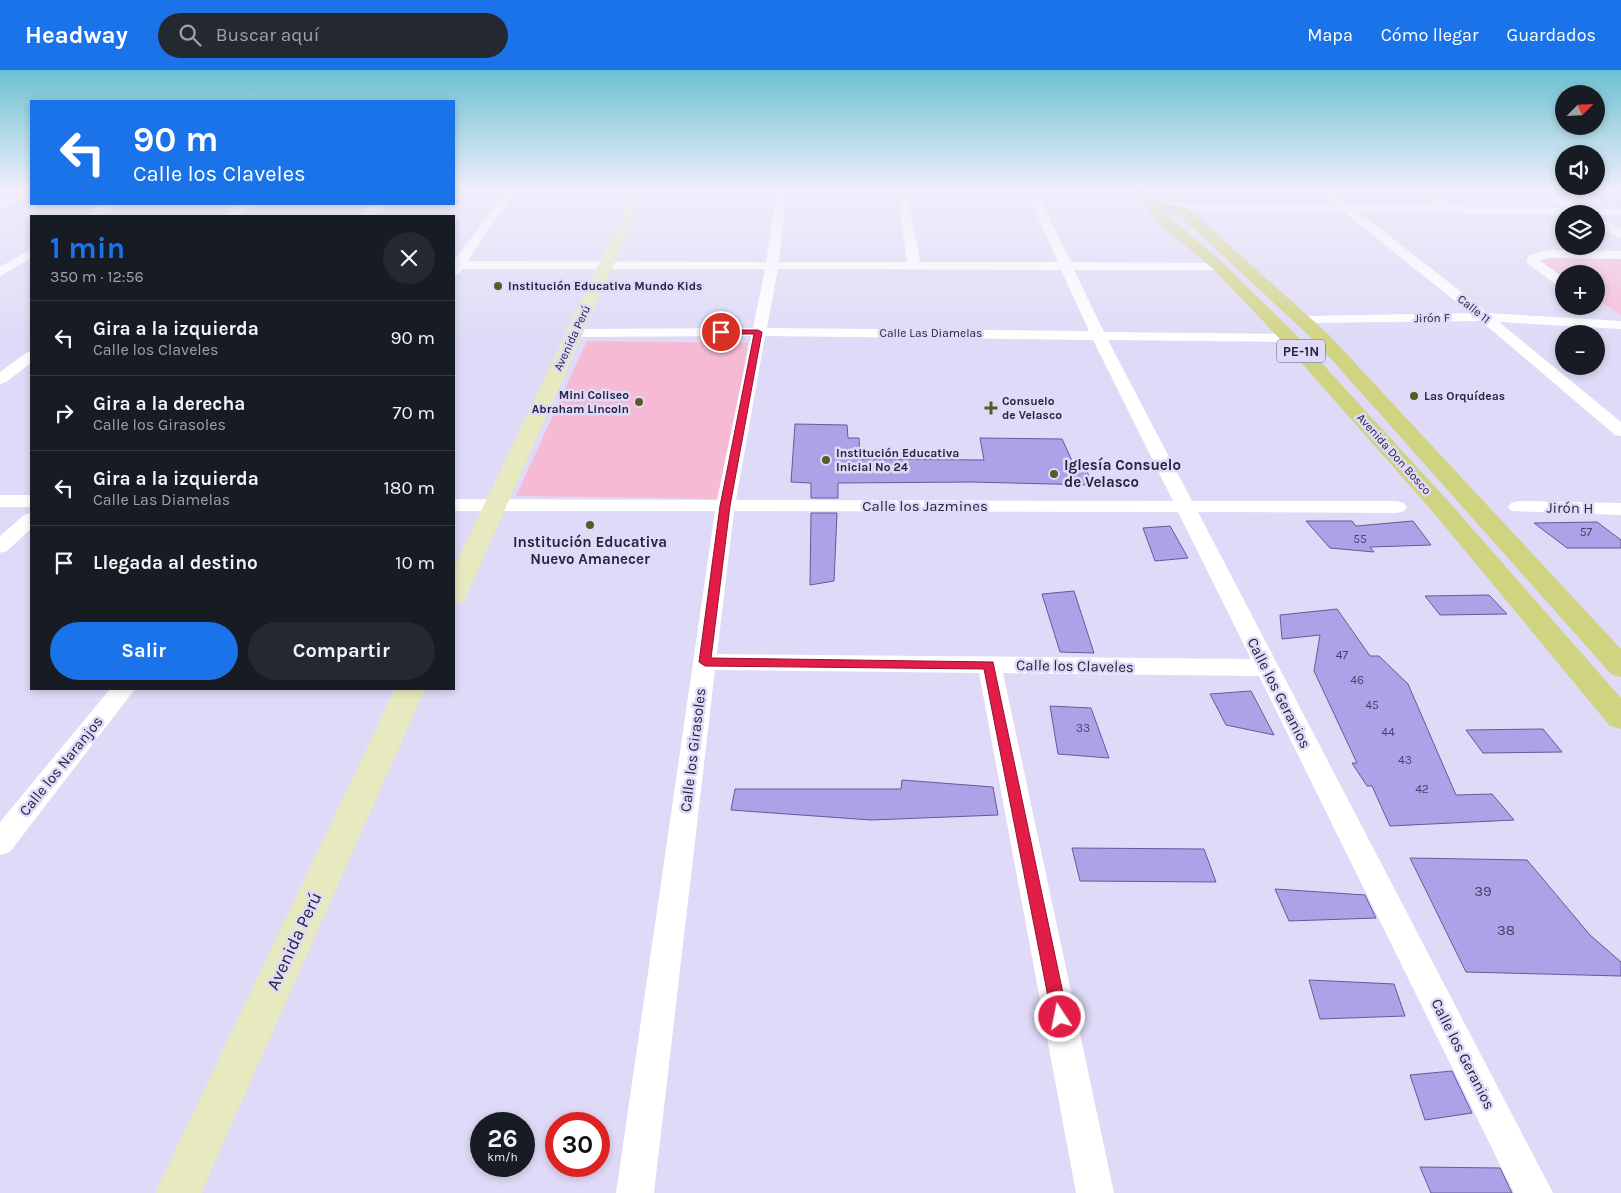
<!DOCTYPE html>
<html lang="es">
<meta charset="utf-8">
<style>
:root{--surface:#171b24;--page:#242831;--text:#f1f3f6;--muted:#9ea1a6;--line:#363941;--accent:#1a73e8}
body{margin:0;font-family:Karla,sans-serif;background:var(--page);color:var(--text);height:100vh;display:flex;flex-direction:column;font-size:19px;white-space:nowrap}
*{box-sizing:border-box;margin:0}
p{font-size:16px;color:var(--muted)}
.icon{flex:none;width:28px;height:28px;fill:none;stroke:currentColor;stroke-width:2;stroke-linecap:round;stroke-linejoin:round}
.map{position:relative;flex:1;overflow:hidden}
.details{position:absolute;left:30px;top:145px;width:425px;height:475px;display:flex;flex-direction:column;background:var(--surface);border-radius:0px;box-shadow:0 2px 8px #0003}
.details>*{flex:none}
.top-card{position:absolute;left:30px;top:30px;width:425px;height:105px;border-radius:0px;box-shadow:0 2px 8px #0003;background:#1a73e8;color:#fff;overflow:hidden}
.needle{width:32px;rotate:66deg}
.buttons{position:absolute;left:1555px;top:15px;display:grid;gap:10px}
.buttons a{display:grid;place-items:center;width:50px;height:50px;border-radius:50%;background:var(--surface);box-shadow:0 2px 8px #0003;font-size:25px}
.speed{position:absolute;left:470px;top:1042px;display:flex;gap:10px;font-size:25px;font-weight:700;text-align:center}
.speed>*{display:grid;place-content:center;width:65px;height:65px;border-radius:50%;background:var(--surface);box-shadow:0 2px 8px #0003;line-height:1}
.speed small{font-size:12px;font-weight:400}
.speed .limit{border:8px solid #d22;background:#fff;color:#111}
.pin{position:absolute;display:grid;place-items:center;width:42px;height:42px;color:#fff;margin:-21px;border:2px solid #fff;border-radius:50%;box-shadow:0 1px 5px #0007}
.me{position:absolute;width:55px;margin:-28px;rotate:349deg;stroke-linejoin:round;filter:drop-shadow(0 0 4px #0008)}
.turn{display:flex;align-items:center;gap:18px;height:105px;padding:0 20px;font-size:22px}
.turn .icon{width:65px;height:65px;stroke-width:2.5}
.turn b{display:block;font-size:35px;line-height:42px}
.round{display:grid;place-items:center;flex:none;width:52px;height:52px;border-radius:26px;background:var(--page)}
.overview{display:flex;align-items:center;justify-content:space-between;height:85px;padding:0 20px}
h1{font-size:30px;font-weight:700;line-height:38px;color:var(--accent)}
.action{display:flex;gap:10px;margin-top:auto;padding:10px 20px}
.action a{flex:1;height:58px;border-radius:30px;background:var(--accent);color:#fff;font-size:20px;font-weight:700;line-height:58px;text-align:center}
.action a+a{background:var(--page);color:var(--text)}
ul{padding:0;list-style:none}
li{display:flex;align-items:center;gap:15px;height:75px;padding:0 20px;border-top:1px solid var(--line)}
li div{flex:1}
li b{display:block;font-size:19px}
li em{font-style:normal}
header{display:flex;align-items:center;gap:30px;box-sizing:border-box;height:70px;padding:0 25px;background:var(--accent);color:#fff}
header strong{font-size:24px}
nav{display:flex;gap:28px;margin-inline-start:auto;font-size:18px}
.search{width:350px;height:45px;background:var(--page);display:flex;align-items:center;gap:12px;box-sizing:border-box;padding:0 18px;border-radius:28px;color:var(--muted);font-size:19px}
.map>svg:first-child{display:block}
</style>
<header>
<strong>Headway</strong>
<div class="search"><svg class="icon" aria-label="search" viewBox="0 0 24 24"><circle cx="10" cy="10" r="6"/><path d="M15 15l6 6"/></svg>Buscar aquí</div>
<nav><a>Mapa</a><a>Cómo llegar</a><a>Guardados</a></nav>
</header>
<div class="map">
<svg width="1621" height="1123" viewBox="0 0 1621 1123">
<rect width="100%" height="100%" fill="#dedaf7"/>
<!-- green -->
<g fill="#f7bad4">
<path d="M 1550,188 L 1621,188 L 1621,245 L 1596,229 L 1596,204 L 1564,204 L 1564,207 L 1545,195 L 1545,190 Z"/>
<path d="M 587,271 L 748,273 L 722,429 L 516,426 Z"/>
</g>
<!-- building -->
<g fill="#aea1e7" stroke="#665999">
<path d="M 795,354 L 847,355 L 848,368 L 859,368 L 860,389 L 984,390 L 980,368 L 1062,369 L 1074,395 L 1085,395 L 1092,415 L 972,412 L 838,413 L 838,428 L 811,428 L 811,413 L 791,412 Z"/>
<path d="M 811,443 L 837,443 L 834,511 L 810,515 Z"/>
<path d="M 1306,451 L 1352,451 L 1356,456 L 1413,451 L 1431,475 L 1370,477 L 1374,482 L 1330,478 Z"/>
<path d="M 1597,452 L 1621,470 L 1621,478 L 1567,478 L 1534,453 Z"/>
<path d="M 1170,456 L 1188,488 L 1155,491 L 1143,458 Z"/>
<path d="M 1074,521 L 1094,583 L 1060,582 L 1042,524 Z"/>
<path d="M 1489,525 L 1507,544 L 1440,545 L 1425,526 Z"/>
<path d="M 1337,539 L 1370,586 L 1379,586 L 1408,614 L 1456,725 L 1492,724 L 1514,750 L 1390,756 L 1372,716 L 1367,716 L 1352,693 L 1357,693 L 1314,601 L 1320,565 L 1282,569 L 1280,545 Z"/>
<path d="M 1251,621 L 1274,665 L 1226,655 L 1210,624 Z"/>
<path d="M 1050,636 L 1091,638 L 1109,688 L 1058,684 Z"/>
<path d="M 1543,659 L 1562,682 L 1483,683 L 1466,660 Z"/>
<path d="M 902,710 L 993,717 L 998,745 L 871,750 L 731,740 L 735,719 L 901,719 Z"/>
<path d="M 1072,778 L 1204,779 L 1216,812 L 1080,811 Z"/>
<path d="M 1410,788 L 1527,790 L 1590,865 L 1621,892 L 1621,906 L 1466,902 Z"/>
<path d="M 1275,819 L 1365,825 L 1376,848 L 1289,851 Z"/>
<path d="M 1309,910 L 1394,914 L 1405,946 L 1320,949 Z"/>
<path d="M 1452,1001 L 1472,1043 L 1425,1050 L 1410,1005 Z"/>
<path d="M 1420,1097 L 1500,1098 L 1512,1123 L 1431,1123 Z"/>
</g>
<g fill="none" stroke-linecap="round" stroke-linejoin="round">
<!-- street -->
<g fill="#fff" fill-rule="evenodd">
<path d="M 22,120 L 31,120 L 31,124 L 0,139 L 0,132 Z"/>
<path d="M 507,120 L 517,120 L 467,191 L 766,192 L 777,120 L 787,120 L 779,192 L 907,192 L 897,120 L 907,120 L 920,192 L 1058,192 L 1026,120 L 1036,120 L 1071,192 L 1222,193 L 1224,196 L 1222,199 L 1218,200 L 1074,200 L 1104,262 L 1289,264 L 1294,265 L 1296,268 L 1294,271 L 1289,272 L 1108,270 L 1192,431 L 1397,431 L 1404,433 L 1407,437 L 1404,441 L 1397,443 L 1198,442 L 1553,1123 L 1514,1123 L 1259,606 L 1003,603 L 1114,1123 L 1076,1123 L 979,603 L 715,600 L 654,1123 L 616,1123 L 715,441 L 454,441 L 454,429 L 717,430 L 751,266 L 573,267 L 568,266 L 566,263 L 568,260 L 573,259 L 753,258 L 765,199 L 462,199 L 459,204 L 454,205 L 454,191 ZM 778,199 L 1061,200 L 1089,261 L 767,258 ZM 765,266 L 1093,270 L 1173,431 L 736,430 ZM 734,441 L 1178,442 L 1251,589 L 717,584 Z"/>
<path d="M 1319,120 L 1331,120 L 1350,135 L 1439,136 L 1417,120 L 1429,120 L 1454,136 L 1566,138 L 1537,120 L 1550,120 L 1582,138 L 1621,139 L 1621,145 L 1359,142 L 1488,243 L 1621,251 L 1621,259 L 1499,252 L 1621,352 L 1621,366 L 1615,365 L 1481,251 L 1298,253 L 1296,250 L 1298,247 L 1303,246 L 1470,243 L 1344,142 L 1159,139 L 1153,136 L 1159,133 L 1336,135 Z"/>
<path d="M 104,134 L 116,134 L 99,146 L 85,146 Z"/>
<path d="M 241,134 L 253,134 L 237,146 L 225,146 Z"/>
<path d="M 374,134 L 385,134 L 372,146 L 361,146 Z"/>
<path d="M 1596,147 L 1621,159 L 1621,168 L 1596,155 Z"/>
<path d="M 31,179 L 31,188 L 0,206 L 0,197 Z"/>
<path d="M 1550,180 L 1621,181 L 1621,189 L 1550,188 L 1539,190 L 1564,208 L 1564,218 L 1559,217 L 1526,192 L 1529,185 Z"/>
<path d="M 31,281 L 31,293 L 6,312 L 0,314 L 0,302 L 26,283 Z"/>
<rect x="0" y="425" width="31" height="12"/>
<path d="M 1518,431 L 1621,433 L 1621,445 L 1511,441 L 1508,437 L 1511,433 Z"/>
<path d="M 31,443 L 31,459 L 7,481 L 0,483 L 0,466 L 24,445 Z"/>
<path d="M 110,619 L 135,619 L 10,782 L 0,785 L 0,752 Z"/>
</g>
<!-- secondary -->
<g fill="#e7e9bf" fill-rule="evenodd">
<path d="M 634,120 L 647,120 L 467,525 L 463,531 L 454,534 L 454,498 Z"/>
<path d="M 395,619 L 425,619 L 201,1123 L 155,1123 Z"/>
</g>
<!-- primary -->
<path fill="#d0d37f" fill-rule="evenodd" d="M 1133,120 L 1147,120 L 1163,133 L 1188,138 L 1329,265 L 1621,579 L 1621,607 L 1611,604 L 1317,273 L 1178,144 L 1163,141 L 1223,193 L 1295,264 L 1449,432 L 1621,628 L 1621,659 L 1610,656 L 1433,442 L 1283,272 L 1213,199 L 1150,146 L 1148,143 L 1152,137 Z"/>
</g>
<!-- sky -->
<linearGradient id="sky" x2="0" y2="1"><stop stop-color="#6bc0d1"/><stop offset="0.43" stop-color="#f0eefb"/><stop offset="1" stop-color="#f0eefb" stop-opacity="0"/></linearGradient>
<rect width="1621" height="277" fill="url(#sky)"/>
<!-- route -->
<path fill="#e11d48" stroke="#92132f" d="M 758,260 L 762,262 L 730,436 L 711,588 L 993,592 L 1068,947 L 1066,953 L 1060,955 L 1054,953 L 1052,947 L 984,599 L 705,596 L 699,592 L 720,436 L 754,264 L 721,264 L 718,262 L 721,260 Z"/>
<!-- markers -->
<g fill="#585b28" stroke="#dedaf7" stroke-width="2">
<circle cx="498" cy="216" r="5"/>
<circle cx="1414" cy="326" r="5"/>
<circle cx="639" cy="332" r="5"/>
<path d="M988.5 330.5h5v5h5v5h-5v5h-5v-5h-5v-5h5z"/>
<circle cx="826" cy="390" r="5"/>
<circle cx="1054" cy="404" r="5"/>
<circle cx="590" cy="455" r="5"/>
</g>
<g text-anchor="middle" stroke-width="5" stroke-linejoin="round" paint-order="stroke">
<!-- far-poi labels -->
<g font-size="12" font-weight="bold" fill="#28233e" stroke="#dedaf7" text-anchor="start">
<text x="508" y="220">Institución Educativa Mundo Kids</text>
<text x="629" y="329" text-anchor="end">Mini Coliseo<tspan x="629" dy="14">Abraham Lincoln</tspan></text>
<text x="1424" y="330">Las Orquídeas</text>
<text x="1002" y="335">Consuelo<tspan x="1002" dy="14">de Velasco</tspan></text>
<text x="836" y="387">Institución Educativa<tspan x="836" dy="14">Inicial Nº 24</tspan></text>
</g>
<!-- far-street labels -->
<g font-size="12" fill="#28233e" stroke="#dedaf7">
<text transform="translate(1474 239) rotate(39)" y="4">Calle 11</text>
<text transform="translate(1432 248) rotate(-1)" y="4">Jirón F</text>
<text x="931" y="267">Calle Las Diamelas</text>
<text transform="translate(572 268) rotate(-65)" y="4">Avenida Perú</text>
<text transform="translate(1394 384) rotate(48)" y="4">Avenida Don Bosco</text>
</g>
<!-- number labels -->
<g font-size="12" fill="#4a4268">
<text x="1586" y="466">57</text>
<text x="1360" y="473">55</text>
<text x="1342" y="589">47</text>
<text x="1357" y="614">46</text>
<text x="1372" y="639">45</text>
<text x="1083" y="662">33</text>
<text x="1388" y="666">44</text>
<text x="1405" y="694">43</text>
<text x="1422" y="723">42</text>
</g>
<!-- shield labels -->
<rect fill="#dedaf7" stroke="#5f5a76" stroke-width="1" x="1277" y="269.5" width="48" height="23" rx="4"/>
<g font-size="14" font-weight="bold" fill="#28233e">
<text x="1301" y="286">PE-1N</text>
</g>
<!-- poi labels -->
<g font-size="15" font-weight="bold" fill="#28233e" stroke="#dedaf7" text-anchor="start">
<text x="1064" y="400">Iglesía Consuelo<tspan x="1064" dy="17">de Velasco</tspan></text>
<text x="590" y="477" text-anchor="middle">Institución Educativa<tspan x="590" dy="17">Nuevo Amanecer</tspan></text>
</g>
<!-- street labels -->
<g font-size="15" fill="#28233e" stroke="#dedaf7">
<text x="925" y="441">Calle los Jazmines</text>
<text transform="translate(1570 438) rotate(1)" y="5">Jirón H</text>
<text transform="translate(1075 596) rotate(1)" y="5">Calle los Claveles</text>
<text transform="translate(1279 623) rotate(63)" y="5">Calle los Geranios</text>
<text transform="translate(693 680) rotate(-83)" y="5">Calle los Girasoles</text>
<text transform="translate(61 696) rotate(-51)" y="5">Calle los Naranjos</text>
<text transform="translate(1463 984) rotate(63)" y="5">Calle los Geranios</text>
</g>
<!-- near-number labels -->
<g font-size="15" fill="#4a4268">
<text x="1483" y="826">39</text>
<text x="1506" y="865">38</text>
</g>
<!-- near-street labels -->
<g font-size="18" fill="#28233e" stroke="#dedaf7">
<text transform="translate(294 871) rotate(-65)" y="6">Avenida Perú</text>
</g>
</g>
</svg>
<div class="buttons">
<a><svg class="needle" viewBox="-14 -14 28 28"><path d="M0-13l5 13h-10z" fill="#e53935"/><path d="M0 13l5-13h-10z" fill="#9ea1a6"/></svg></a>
<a><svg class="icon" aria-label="sound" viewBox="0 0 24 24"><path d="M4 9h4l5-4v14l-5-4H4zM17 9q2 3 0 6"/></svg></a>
<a><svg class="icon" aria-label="layers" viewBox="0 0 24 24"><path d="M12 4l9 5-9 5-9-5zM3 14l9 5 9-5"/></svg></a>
<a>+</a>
<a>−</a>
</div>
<div class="speed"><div>26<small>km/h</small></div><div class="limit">30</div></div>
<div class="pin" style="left:721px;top:262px;background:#d93025"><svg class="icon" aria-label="arrive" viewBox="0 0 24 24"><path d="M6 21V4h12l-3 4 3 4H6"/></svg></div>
<svg class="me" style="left:1060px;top:947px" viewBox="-20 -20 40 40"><circle r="17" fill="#e11d48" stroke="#fff" stroke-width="3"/><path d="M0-11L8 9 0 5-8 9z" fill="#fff"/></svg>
<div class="top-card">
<div class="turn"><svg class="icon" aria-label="left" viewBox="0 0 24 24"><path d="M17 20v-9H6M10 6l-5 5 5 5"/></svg><div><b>90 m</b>Calle los Claveles</div></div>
</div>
<section class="details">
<div class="overview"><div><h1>1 min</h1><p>350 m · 12:56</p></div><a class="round"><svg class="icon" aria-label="close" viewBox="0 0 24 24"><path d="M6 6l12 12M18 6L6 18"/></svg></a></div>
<ul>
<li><svg class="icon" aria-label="left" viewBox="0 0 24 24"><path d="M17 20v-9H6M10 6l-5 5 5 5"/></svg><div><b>Gira a la izquierda</b><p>Calle los Claveles</p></div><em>90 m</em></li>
<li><svg class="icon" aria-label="right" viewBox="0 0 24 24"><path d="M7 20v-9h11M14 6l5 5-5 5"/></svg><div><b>Gira a la derecha</b><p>Calle los Girasoles</p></div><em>70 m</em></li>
<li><svg class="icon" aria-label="left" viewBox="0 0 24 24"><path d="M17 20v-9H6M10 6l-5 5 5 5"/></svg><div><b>Gira a la izquierda</b><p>Calle Las Diamelas</p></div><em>180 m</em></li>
<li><svg class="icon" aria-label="arrive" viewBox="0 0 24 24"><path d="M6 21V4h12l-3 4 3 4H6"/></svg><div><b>Llegada al destino</b></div><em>10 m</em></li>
</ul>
<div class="action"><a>Salir</a><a>Compartir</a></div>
</section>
</div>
